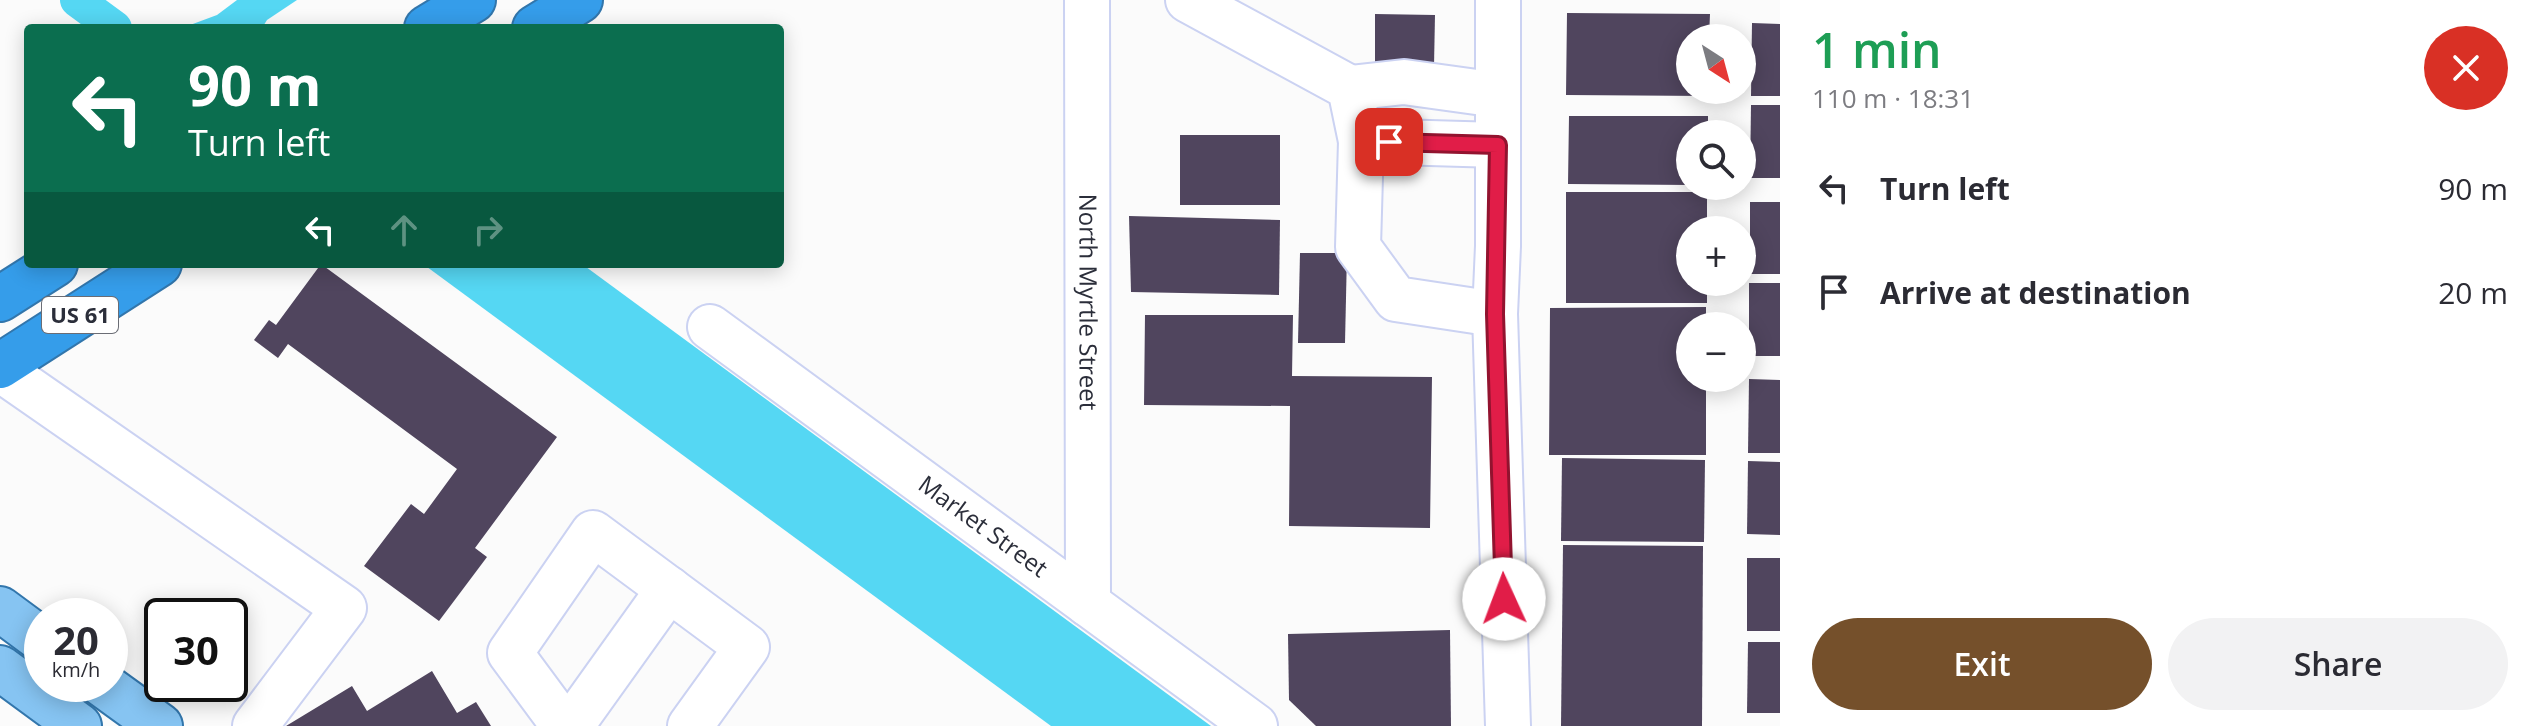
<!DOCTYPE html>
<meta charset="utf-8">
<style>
:root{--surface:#fff;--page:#f2f2f3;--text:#2b2b33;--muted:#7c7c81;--accent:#75502b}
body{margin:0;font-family:"Open Sans",sans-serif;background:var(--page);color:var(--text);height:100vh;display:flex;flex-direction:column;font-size:30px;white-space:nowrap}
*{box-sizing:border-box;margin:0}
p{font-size:26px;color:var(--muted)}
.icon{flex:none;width:44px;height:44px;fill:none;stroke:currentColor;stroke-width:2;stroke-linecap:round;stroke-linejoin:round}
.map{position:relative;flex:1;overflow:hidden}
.drawer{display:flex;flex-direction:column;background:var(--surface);width:760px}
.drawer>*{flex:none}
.top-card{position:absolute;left:24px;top:24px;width:760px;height:244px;border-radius:8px;box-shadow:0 4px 20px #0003;background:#0b6e4f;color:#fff;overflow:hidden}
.needle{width:52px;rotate:144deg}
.tools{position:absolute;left:1676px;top:24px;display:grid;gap:16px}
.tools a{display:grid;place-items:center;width:80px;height:80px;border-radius:50%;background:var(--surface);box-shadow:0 4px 20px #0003;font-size:40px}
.speed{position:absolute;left:24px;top:598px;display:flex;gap:16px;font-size:40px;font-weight:700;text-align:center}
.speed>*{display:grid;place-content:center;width:104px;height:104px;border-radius:50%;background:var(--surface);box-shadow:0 4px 20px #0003;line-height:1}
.speed small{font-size:20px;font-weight:400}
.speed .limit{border:4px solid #111;border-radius:12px;background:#fff;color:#111}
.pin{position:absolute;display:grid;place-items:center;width:68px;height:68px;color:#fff;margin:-34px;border-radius:16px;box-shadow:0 4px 12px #0006}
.me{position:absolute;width:88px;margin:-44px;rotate:358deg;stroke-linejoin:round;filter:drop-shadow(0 0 6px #0008)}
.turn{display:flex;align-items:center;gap:28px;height:168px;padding:0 32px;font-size:36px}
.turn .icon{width:104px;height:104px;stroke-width:2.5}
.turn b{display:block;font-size:56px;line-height:68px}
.lanes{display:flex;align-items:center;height:76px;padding:0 32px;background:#0003;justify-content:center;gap:40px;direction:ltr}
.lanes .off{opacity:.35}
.round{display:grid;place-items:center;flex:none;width:84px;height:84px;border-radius:42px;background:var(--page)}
.overview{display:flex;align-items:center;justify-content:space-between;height:136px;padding:0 32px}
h1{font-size:48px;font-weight:600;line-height:60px;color:#1e9e55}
.button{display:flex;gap:16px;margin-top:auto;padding:16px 32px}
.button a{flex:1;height:92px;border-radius:48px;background:var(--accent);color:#fff;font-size:32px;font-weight:600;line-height:92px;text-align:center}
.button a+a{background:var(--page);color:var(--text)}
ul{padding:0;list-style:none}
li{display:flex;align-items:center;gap:24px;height:104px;padding:0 32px}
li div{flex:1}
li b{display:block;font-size:30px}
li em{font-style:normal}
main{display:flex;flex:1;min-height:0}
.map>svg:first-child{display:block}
</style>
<main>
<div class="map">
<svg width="1780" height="726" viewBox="0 0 1780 726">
<rect width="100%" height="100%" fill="#fbfbfb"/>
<!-- water -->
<g fill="#55d7f3">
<path d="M 237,0 L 297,0 L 267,20 L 262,28 L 182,28 L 217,15 Z"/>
<path d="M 423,264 L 582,264 L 1211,726 L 1051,726 Z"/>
</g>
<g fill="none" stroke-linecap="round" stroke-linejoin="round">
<!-- canal -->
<path stroke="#55d7f3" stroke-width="34" d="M 77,0 L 115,28"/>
</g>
<!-- building -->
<g fill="#50455e">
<path d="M 1567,13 L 1710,14 L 1709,38 L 1690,38 L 1690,90 L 1709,90 L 1708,96 L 1566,95 Z"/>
<path d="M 1375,14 L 1435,15 L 1434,66 L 1375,65 Z"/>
<path d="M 1752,23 L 1780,24 L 1780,96 L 1751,96 Z"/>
<path d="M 1751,105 L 1780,105 L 1780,178 L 1750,178 Z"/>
<path d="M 1569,116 L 1708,116 L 1708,134 L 1690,134 L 1690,185 L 1568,184 Z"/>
<rect x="1180" y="135" width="100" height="70"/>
<path d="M 1566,192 L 1707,192 L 1707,230 L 1690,230 L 1690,282 L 1707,282 L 1707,303 L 1566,303 Z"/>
<rect x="1750" y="202" width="30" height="72"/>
<path d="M 1129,216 L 1280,220 L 1279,295 L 1131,292 Z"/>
<path d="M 1300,253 L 1347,253 L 1345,343 L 1298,343 Z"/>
<path d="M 321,264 L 557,437 L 475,548 L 487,557 L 439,621 L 364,566 L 411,504 L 424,514 L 457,469 L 288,344 L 278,358 L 254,340 L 269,320 L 276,325 Z"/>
<rect x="1749" y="283" width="31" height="73"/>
<path d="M 1706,307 L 1706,326 L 1690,326 L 1690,378 L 1706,378 L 1706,455 L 1549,455 L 1550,308 Z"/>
<path d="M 1145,315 L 1293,315 L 1292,376 L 1432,377 L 1430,528 L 1289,526 L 1290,406 L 1144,405 Z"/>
<path d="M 1749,379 L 1780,380 L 1780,453 L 1748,453 Z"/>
<path d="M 1562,458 L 1705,460 L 1704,542 L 1561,541 Z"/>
<path d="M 1748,461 L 1780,462 L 1780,535 L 1747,534 Z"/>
<path d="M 1563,545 L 1703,546 L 1702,726 L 1561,726 Z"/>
<rect x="1747" y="558" width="33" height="73"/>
<path d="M 1450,630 L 1451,726 L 1316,726 L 1289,700 L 1288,634 Z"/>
<path d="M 1748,642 L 1780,642 L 1780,713 L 1747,713 Z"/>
<path d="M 432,671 L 457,713 L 476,702 L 491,726 L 286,726 L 352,686 L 367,711 Z"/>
</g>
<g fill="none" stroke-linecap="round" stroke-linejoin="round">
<defs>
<g id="minor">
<path id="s1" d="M 1087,0 L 1088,604"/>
<path d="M 1188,0 L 1350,88 L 1361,141"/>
<path d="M 1498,0 L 1498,246 L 1495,314 L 1508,726"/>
<path d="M 1350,88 L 1404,82 L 1498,95"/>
<path d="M 1495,314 L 1396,299 L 1358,247 L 1361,141 L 1498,145"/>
<path id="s2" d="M 710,327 L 1255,726"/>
<path d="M 0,369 L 344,608 L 255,726"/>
<path d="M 564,726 L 510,653 L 593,533 L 747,647 L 690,726"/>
<path d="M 571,726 L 669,589"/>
</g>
<g id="major">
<path d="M 0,609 L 42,640"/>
<path d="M 0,668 L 79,726"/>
<path d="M 102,684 L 160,726"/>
</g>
<g id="highway">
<path d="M 427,28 L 473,0"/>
<path d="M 535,28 L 580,0"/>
<path d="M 0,299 L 55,264"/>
<path d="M 0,366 L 159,264"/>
</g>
</defs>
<!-- minor casing -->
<use href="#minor" stroke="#cbd2f2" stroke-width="48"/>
<!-- major casing -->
<use href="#major" stroke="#3276ac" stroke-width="48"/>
<!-- highway casing -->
<use href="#highway" stroke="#3276ac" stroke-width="48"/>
<!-- minor -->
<use href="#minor" stroke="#fff" stroke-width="44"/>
<!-- major -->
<use href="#major" stroke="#86c4f2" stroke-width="44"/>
<!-- highway -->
<use href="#highway" stroke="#359dea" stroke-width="44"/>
</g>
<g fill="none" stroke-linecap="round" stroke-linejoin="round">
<defs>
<path id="route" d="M 1389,142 L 1498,145 L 1495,314 L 1504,599"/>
</defs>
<!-- route casing -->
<use href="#route" stroke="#92132f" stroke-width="20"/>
<!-- route -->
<use href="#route" stroke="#e11d48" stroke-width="14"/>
</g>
<g text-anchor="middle" stroke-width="8" stroke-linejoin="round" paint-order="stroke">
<!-- shield labels -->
<rect fill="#fff" stroke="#6b6d75" stroke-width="2" x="42" y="297" width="76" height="36" rx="6"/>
<g font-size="22" font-weight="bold" fill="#2b2e3a">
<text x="80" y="323">US 61</text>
</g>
<!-- street labels -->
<g font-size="24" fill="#2b2e3a" stroke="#fff">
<text dy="8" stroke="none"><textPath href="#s1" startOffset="302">North Myrtle Street</textPath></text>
<text dy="8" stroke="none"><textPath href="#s2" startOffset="338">Market Street</textPath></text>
</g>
</g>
</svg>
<div class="tools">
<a><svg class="needle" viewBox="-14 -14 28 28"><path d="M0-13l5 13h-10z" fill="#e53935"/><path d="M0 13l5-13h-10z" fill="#7c7c81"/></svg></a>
<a><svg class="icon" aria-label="search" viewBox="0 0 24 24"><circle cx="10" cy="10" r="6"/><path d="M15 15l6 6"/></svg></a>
<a>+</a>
<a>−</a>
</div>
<div class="speed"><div>20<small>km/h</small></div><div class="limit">30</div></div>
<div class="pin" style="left:1389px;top:142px;background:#d93025"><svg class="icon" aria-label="arrive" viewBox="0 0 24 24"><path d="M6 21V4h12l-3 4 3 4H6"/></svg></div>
<svg class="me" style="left:1504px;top:599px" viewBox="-20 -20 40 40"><circle r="19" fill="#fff"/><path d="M0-13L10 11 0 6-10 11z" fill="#e11d48"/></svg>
<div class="top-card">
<div class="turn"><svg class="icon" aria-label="left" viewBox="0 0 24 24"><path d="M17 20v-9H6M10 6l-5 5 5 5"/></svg><div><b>90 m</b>Turn left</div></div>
<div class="lanes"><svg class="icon" aria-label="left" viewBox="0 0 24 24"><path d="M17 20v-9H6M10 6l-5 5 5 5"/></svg><svg class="icon off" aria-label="ahead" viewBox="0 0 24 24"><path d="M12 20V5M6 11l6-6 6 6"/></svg><svg class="icon off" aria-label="right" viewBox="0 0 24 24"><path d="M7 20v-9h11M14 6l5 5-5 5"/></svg></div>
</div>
</div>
<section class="drawer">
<div class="overview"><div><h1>1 min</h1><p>110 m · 18:31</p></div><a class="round" style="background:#d93025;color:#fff"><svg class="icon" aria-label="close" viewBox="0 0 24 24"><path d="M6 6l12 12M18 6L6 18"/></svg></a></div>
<ul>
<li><svg class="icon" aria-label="left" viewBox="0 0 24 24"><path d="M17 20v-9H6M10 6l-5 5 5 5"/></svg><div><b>Turn left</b></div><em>90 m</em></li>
<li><svg class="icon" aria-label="arrive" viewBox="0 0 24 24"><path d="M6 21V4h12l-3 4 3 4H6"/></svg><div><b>Arrive at destination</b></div><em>20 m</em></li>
</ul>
<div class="button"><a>Exit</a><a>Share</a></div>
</section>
</main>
